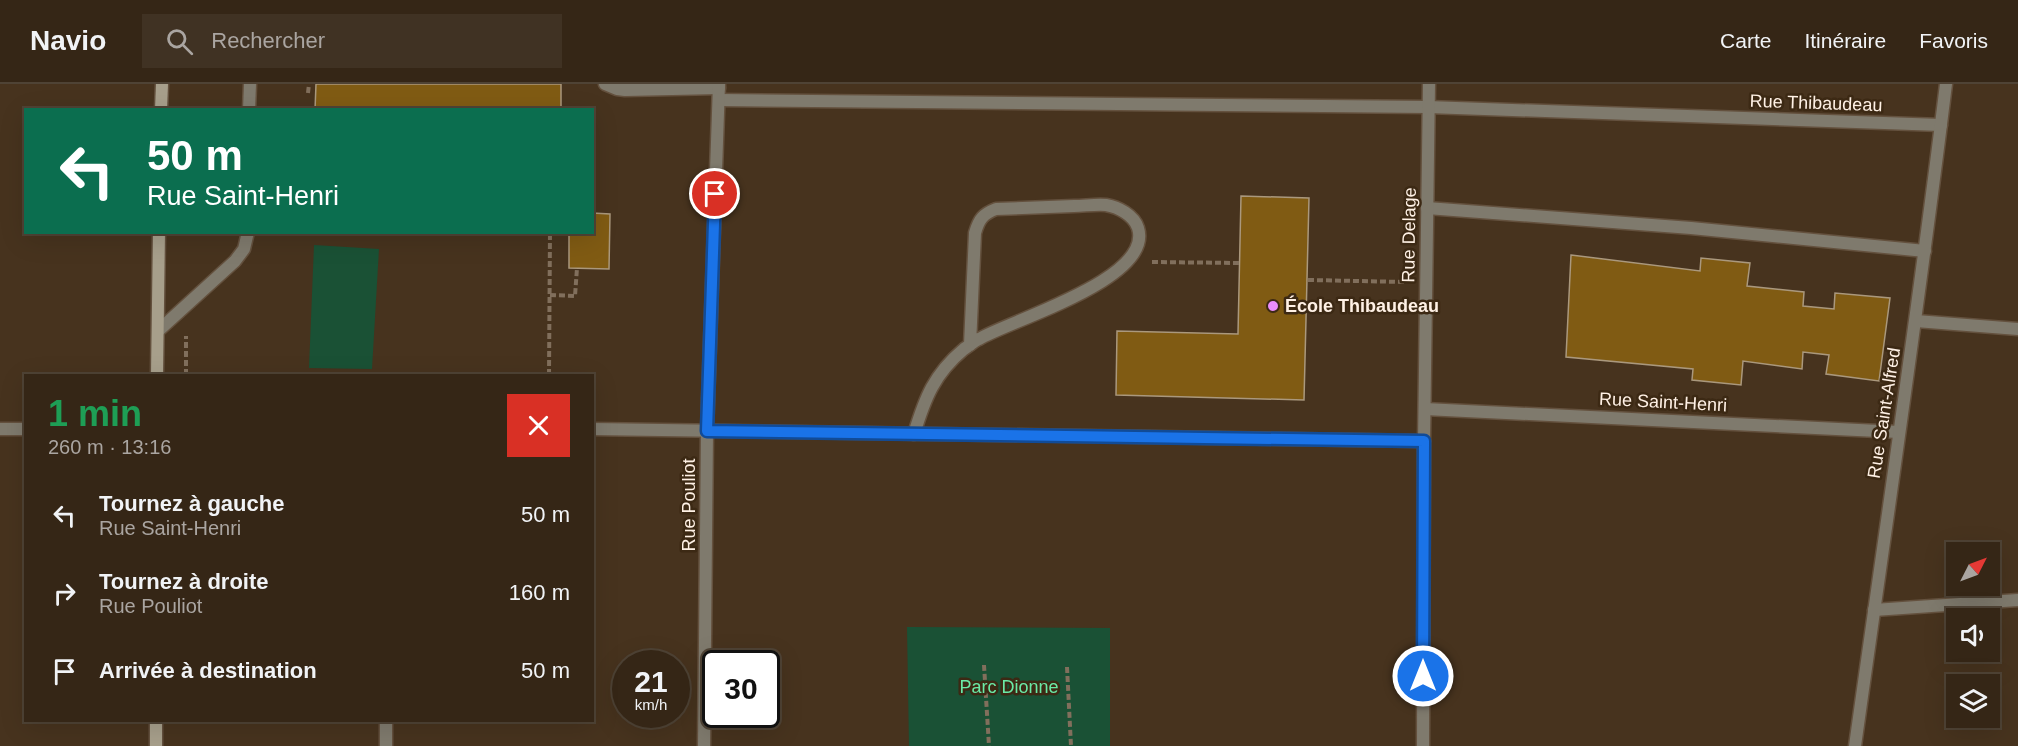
<!DOCTYPE html>
<html lang="fr">
<meta charset="utf-8">
<style>
:root{--surface:#352616;--page:#403223;--text:#f1f3f6;--muted:#aaa5a1;--line:#4f4335}
body{margin:0;font-family:Helvetica,sans-serif;background:var(--page);color:var(--text);height:100vh;display:flex;flex-direction:column;font-size:22px;white-space:nowrap}
*{box-sizing:border-box;margin:0}
p{font-size:20px;color:var(--muted)}
.icon{flex:none;width:33px;height:33px;fill:none;stroke:currentColor;stroke-width:2;stroke-linecap:round;stroke-linejoin:round}
.map{position:relative;flex:1;overflow:hidden}
.drawer{position:absolute;left:24px;top:290px;width:570px;height:348px;display:flex;flex-direction:column;background:var(--surface);border-radius:0px;box-shadow:0 6px 24px #0002,0 0 0 2px var(--line)}
.drawer>*{flex:none}
.hud{position:absolute;left:24px;top:24px;width:570px;height:126px;border-radius:0px;box-shadow:0 6px 24px #0002,0 0 0 2px var(--line);background:#0b6e4f;color:#fff;overflow:hidden}
.needle{width:39px;rotate:48deg}
.tools{position:absolute;left:1946px;top:458px;display:grid;gap:12px}
.tools a{display:grid;place-items:center;width:54px;height:54px;border-radius:0px;background:var(--surface);box-shadow:0 6px 24px #0002,0 0 0 2px var(--line);font-size:30px}
.speed{position:absolute;left:612px;top:566px;display:flex;gap:12px;font-size:30px;font-weight:700;text-align:center}
.speed>*{display:grid;place-content:center;width:78px;height:78px;border-radius:50%;background:var(--surface);box-shadow:0 6px 24px #0002,0 0 0 2px var(--line);line-height:1}
.speed small{font-size:15px;font-weight:400}
.speed .limit{border:3px solid #111;border-radius:9px;background:#fff;color:#111}
.pin{position:absolute;display:grid;place-items:center;width:51px;height:51px;color:#fff;margin:-26px;border:3px solid #fff;border-radius:50%;box-shadow:0 2px 6px #0007}
.me{position:absolute;width:66px;margin:-33px;rotate:0deg;stroke-linejoin:round;filter:drop-shadow(0 0 4px #0008)}
.turn{display:flex;align-items:center;gap:21px;height:126px;padding:0 24px;font-size:27px}
.turn .icon{width:78px;height:78px;stroke-width:2.5}
.turn b{display:block;font-size:42px;line-height:51px}
.round{display:grid;place-items:center;flex:none;width:63px;height:63px;border-radius:0px;background:var(--page)}
.headline{display:flex;align-items:center;justify-content:space-between;height:102px;padding:0 24px}
h1{font-size:36px;font-weight:800;line-height:45px;color:#1e9e55}
ul{padding:0;list-style:none}
li{display:flex;align-items:center;gap:18px;height:78px;padding:0 24px}
li div{flex:1}
li b{display:block;font-size:22px}
li em{font-style:normal}
header{display:flex;align-items:center;gap:36px;box-sizing:border-box;height:84px;padding:0 30px;background:var(--surface);border-bottom:2px solid var(--line)}
header strong{font-size:28px}
nav{display:flex;gap:33px;margin-inline-start:auto;font-size:21px}
.search{width:420px;height:54px;background:var(--page);display:flex;align-items:center;gap:15px;box-sizing:border-box;padding:0 21px;border-radius:0px;color:var(--muted);font-size:22px}
.map>svg:first-child{display:block}
</style>
<header>
<strong>Navio</strong>
<div class="search"><svg class="icon" aria-label="search" viewBox="0 0 24 24"><circle cx="10" cy="10" r="6"/><path d="M15 15l6 6"/></svg>Rechercher</div>
<nav><a>Carte</a><a>Itinéraire</a><a>Favoris</a></nav>
</header>
<div class="map">
<svg width="2018" height="662" viewBox="0 0 2018 662">
<rect width="100%" height="100%" fill="#47331e"/>
<!-- green -->
<g fill="#1a5135">
<path d="M 314,161 L 379,165 L 372,285 L 309,284 Z"/>
<path d="M 907,543 L 1110,544 L 1110,662 L 909,662 Z"/>
</g>
<!-- building -->
<g fill="#805b13" stroke="#aa987d" stroke-width="1.5">
<path d="M 316,0 L 561,0 L 561,26 L 315,26 Z"/>
<path d="M 1241,112 L 1309,114 L 1304,316 L 1116,311 L 1117,247 L 1238,250 Z"/>
<path d="M 592,129 L 610,130 L 609,185 L 569,184 L 569,148 L 592,148 Z"/>
<path d="M 1571,171 L 1700,187 L 1701,174 L 1750,179 L 1747,202 L 1804,208 L 1803,222 L 1834,225 L 1835,209 L 1890,214 L 1879,297 L 1826,290 L 1829,271 L 1803,268 L 1802,285 L 1743,277 L 1741,301 L 1692,296 L 1693,285 L 1566,273 Z"/>
</g>
<g fill="none" stroke-linecap="round" stroke-linejoin="round">
<defs>
<g id="lane">
<path d="M 605,0 L 617,5 L 625,6 L 719,4"/>
<path d="M 249,26 L 250,0"/>
<path d="M 1427,124 L 1691,144 L 1925,167"/>
<path d="M 158,247 L 235,177 L 244,165 L 248,148"/>
<path d="M 914,350 C 925,314 934,290 964,265 C 969,262 974,257 979,255 C 1011,236 1154,195 1138,144 C 1134,131 1118,123 1106,121 C 1096,120 1084,122 1074,122 C 1048,123 1022,124 996,125 C 983,130 979,135 975,149 L 970,261"/>
</g>
<g id="street">
<path d="M 719,16 L 1428,23 L 1941,41"/>
<path d="M 1916,237 L 2018,245"/>
<path d="M 1425,325 L 1899,348"/>
<path d="M 0,345 L 26,345"/>
<path d="M 592,345 L 1424,357"/>
<path d="M 1874,526 L 2018,516"/>
<path d="M 386,636 L 386,662"/>
<path d="M 704,662 L 707,347 L 719,0"/>
<path d="M 1423,662 L 1424,357 L 1429,0"/>
<path d="M 1855,662 C 1886,441 1919,221 1946,0"/>
</g>
<g id="secondary">
<path d="M 161,26 L 162,0"/>
<path d="M 157,291 L 159,148"/>
<path d="M 156,662 L 156,636"/>
</g>
</defs>
<!-- lane casing -->
<use href="#lane" stroke="#64513e" stroke-width="15"/>
<!-- street casing -->
<use href="#street" stroke="#64513e" stroke-width="15"/>
<!-- secondary casing -->
<use href="#secondary" stroke="#64513e" stroke-width="15"/>
<!-- path -->
<g stroke="#816f5c" stroke-width="4" stroke-dasharray="6 3" stroke-linecap="butt">
<path d="M 308,9 L 309,0"/>
<path d="M 1152,178 L 1239,179"/>
<path d="M 1308,196 L 1406,198"/>
<path d="M 550,211 L 575,212 L 577,184"/>
<path d="M 186,291 L 186,252"/>
<path d="M 549,291 L 550,148"/>
<path d="M 984,581 L 989,662"/>
<path d="M 1067,583 L 1071,662"/>
</g>
<!-- lane -->
<use href="#lane" stroke="#7f7a6d" stroke-width="12"/>
<!-- street -->
<use href="#street" stroke="#7f7a6d" stroke-width="12"/>
<!-- secondary -->
<use href="#secondary" stroke="#a79f8b" stroke-width="12"/>
</g>
<g fill="none" stroke-linecap="round" stroke-linejoin="round">
<defs>
<path id="route" d="M 715,110 L 707,347 L 1424,357 L 1423,592"/>
</defs>
<!-- route casing -->
<use href="#route" stroke="#114b97" stroke-width="15"/>
<!-- route -->
<use href="#route" stroke="#1a73e8" stroke-width="10"/>
</g>
<!-- markers -->
<circle fill="#eb8dfc" stroke="#3c2914" stroke-width="2" cx="1273" cy="222" r="6"/>
<g text-anchor="middle" stroke-width="5" stroke-linejoin="round" paint-order="stroke">
<!-- street labels -->
<g font-size="18" fill="#fff1e5" stroke="#3c2914">
<text transform="translate(1816 19) rotate(2)" y="6">Rue Thibaudeau</text>
<text transform="translate(1409 151) rotate(-89)" y="6">Rue Delage</text>
<text transform="translate(1663 318) rotate(3)" y="6">Rue Saint-Henri</text>
<text transform="translate(1884 329) rotate(-81)" y="6">Rue Saint-Alfred</text>
<text transform="translate(689 421) rotate(-90)" y="6">Rue Pouliot</text>
</g>
<!-- poi labels -->
<g font-size="18" font-weight="bold" fill="#fff1e5" stroke="#3c2914" text-anchor="start">
<text x="1285" y="228">École Thibaudeau</text>
</g>
<!-- park labels -->
<g font-size="18" fill="#6aeaa6" stroke="#3c2914">
<text x="1009" y="609">Parc Dionne</text>
</g>
</g>
</svg>
<div class="tools">
<a><svg class="needle" viewBox="-14 -14 28 28"><path d="M0-13l5 13h-10z" fill="#e53935"/><path d="M0 13l5-13h-10z" fill="#aaa5a1"/></svg></a>
<a><svg class="icon" aria-label="sound" viewBox="0 0 24 24"><path d="M4 9h4l5-4v14l-5-4H4zM17 9q2 3 0 6"/></svg></a>
<a><svg class="icon" aria-label="layers" viewBox="0 0 24 24"><path d="M12 4l9 5-9 5-9-5zM3 14l9 5 9-5"/></svg></a>
</div>
<div class="speed"><div>21<small>km/h</small></div><div class="limit">30</div></div>
<div class="pin" style="left:715px;top:110px;background:#d93025"><svg class="icon" aria-label="arrive" viewBox="0 0 24 24"><path d="M6 21V4h12l-3 4 3 4H6"/></svg></div>
<svg class="me" style="left:1423px;top:592px" viewBox="-20 -20 40 40"><circle r="17" fill="#1a73e8" stroke="#fff" stroke-width="3"/><path d="M0-11L8 9 0 5-8 9z" fill="#fff"/></svg>
<div class="hud">
<div class="turn"><svg class="icon" aria-label="left" viewBox="0 0 24 24"><path d="M17 20v-9H6M10 6l-5 5 5 5"/></svg><div><b>50 m</b>Rue Saint-Henri</div></div>
</div>
<section class="drawer">
<div class="headline"><div><h1>1 min</h1><p>260 m · 13:16</p></div><a class="round" style="background:#d93025;color:#fff"><svg class="icon" aria-label="close" viewBox="0 0 24 24"><path d="M6 6l12 12M18 6L6 18"/></svg></a></div>
<ul>
<li><svg class="icon" aria-label="left" viewBox="0 0 24 24"><path d="M17 20v-9H6M10 6l-5 5 5 5"/></svg><div><b>Tournez à gauche</b><p>Rue Saint-Henri</p></div><em>50 m</em></li>
<li><svg class="icon" aria-label="right" viewBox="0 0 24 24"><path d="M7 20v-9h11M14 6l5 5-5 5"/></svg><div><b>Tournez à droite</b><p>Rue Pouliot</p></div><em>160 m</em></li>
<li><svg class="icon" aria-label="arrive" viewBox="0 0 24 24"><path d="M6 21V4h12l-3 4 3 4H6"/></svg><div><b>Arrivée à destination</b></div><em>50 m</em></li>
</ul>
</section>
</div>
